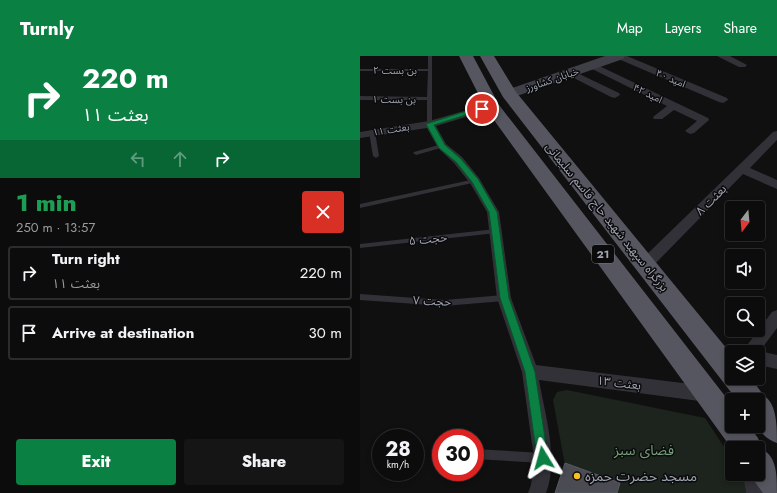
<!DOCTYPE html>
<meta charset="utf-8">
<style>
:root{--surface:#0c0c0d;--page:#151516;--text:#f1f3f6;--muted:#9a9b9d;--line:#2c2c2e;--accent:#0b8043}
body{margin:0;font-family:Jost,"Noto Sans Arabic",sans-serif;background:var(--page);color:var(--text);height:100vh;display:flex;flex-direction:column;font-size:15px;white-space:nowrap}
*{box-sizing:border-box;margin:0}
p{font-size:13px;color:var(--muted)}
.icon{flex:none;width:22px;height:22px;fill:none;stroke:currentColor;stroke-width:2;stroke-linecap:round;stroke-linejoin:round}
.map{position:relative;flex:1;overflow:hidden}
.sheet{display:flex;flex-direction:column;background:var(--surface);width:360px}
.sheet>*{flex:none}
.top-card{background:#0b8043;color:#fff;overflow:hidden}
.needle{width:26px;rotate:196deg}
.buttons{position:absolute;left:365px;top:145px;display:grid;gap:8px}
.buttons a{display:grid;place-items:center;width:40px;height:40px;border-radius:4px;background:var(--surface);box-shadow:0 2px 6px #0003,0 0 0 1px var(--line);font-size:20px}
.speed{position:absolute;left:12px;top:373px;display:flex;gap:8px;font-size:20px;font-weight:700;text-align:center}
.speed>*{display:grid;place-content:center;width:52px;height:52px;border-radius:50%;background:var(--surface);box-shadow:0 2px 6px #0003,0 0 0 1px var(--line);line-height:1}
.speed small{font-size:10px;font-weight:400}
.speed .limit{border:6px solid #d22;background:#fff;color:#111}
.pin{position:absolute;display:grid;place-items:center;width:34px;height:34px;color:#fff;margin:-17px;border:2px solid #fff;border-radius:50%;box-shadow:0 1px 4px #0007}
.me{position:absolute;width:44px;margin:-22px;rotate:352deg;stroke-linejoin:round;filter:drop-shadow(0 0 3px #0008)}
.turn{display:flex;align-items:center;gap:14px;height:84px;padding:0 16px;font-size:18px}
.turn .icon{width:52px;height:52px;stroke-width:2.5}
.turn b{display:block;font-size:28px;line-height:34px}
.lanes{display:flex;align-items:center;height:38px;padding:0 16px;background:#0003;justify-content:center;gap:20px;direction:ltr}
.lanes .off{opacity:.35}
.round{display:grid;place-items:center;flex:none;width:42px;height:42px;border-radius:4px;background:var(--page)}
.summary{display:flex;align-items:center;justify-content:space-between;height:68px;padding:0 16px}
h1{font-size:24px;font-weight:800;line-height:30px;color:#1e9e55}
.primary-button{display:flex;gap:8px;margin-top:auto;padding:8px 16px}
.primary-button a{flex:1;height:46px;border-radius:4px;background:var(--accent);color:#fff;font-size:16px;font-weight:800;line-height:46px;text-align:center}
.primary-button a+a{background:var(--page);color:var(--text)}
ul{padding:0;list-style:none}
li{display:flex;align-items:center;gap:12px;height:54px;margin:0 8px 6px;padding:0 8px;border:2px solid var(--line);border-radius:4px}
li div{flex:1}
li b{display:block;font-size:15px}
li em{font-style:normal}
header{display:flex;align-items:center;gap:24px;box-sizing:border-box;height:56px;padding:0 20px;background:var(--accent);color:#fff}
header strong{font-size:19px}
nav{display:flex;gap:22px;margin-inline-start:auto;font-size:14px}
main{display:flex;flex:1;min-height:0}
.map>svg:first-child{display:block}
</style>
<header>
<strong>Turnly</strong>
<nav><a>Map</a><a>Layers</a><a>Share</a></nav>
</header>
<main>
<section class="sheet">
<div class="top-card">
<div class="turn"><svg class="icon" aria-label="right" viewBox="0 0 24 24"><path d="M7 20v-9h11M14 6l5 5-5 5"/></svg><div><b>220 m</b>بعثت ۱۱</div></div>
<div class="lanes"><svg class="icon off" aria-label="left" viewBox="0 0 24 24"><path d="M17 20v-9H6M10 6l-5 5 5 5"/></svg><svg class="icon off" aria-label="ahead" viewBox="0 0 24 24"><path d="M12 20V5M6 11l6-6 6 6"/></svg><svg class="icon" aria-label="right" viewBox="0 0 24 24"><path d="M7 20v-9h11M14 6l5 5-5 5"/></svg></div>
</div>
<div class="summary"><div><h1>1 min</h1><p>250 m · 13:57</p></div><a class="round" style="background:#d93025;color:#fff"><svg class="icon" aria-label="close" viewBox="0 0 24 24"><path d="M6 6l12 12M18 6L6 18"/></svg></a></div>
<ul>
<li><svg class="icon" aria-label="right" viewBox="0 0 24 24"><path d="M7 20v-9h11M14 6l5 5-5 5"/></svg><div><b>Turn right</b><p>بعثت ۱۱</p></div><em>220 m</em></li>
<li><svg class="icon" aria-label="arrive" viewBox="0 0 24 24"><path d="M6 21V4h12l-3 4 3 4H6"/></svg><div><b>Arrive at destination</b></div><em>30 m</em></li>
</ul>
<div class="primary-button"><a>Exit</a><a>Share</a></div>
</section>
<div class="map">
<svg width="417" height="437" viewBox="0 0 417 437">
<rect width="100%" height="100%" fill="#101011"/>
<!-- green -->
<path fill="#1c241d" d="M 207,334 L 345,362 L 372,403 L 372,418 L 382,418 L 384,422 L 386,437 L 257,437 L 205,409 L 193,344 L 197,336 Z"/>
<!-- building -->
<path fill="#4b4c53" stroke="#595a62" d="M 205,407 L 260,427 L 257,437 L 195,437 Z"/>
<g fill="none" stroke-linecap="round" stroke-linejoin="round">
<!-- service -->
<g fill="#313137" fill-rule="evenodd">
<path d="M 68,0 L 72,0 L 72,69 L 70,70 L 67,68 L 67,44 L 0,44 L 0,40 L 67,41 L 68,15 L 0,15 L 0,13 L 68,13 Z"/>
<path d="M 12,74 L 15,76 L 19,100 L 16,102 L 13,100 L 9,76 Z"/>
<path d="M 82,88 L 84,89 L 84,91 L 56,99 L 53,97 L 54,96 Z"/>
<path d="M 115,123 L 118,125 L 117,126 L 0,152 L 0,148 Z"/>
<path d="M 136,173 L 139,175 L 136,177 L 0,192 L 0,188 Z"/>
<path d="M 0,238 L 84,244 L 144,239 L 147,240 L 148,242 L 147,244 L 144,245 L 84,250 L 0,244 Z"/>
<path d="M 115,393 L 183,397 L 186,399 L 188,402 L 186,405 L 183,407 L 115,403 Z"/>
</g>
<!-- minor -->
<g fill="#313137" fill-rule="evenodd">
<path d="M 254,0 L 267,0 L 367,42 L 368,44 L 363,47 L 359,46 L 256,2 Z"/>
<path d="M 357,0 L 370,0 L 387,9 L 385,11 L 379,11 Z"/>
<path d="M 231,6 L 348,62 L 349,64 L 334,77 L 330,78 L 325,75 L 337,65 L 314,54 L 302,63 L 294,63 L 293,61 L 307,50 L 228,11 L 226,9 Z"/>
<path d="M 211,14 L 259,37 L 260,39 L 255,42 L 251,41 L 208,19 L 206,17 Z"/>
<path d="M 132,47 L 137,50 L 136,52 L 76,70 L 86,88 L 102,101 L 119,122 L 139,156 L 151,242 L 176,309 L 347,330 L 353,333 L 355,338 L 353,343 L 347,346 L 179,324 C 185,359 199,403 186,437 L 168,437 L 171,429 L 174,402 L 162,316 L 137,242 L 127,156 L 110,127 L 94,107 L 78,92 L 67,72 L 0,82 L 0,76 L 69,65 Z"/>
<path d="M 417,75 L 417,84 L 390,112 L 417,124 L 417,133 L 383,118 L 290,213 L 285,214 L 280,213 L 278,209 L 280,205 L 413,76 Z"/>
<path d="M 417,254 L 417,272 L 400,295 L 417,299 L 417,313 L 398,309 L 398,296 L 382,296 L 412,256 Z"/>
<path d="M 398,411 L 401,418 L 404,437 L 386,437 L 383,418 L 398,418 Z"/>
</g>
<!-- secondary -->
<path fill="#3f4047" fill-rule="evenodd" d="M 245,0 L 265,0 L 263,3 L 154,41 L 149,42 L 144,41 L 142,38 L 144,35 Z"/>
<!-- trunk -->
<g fill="#55565f" fill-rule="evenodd">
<path d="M 99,0 L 113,0 L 139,49 L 372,349 L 372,370 L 389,370 L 398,382 L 402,393 C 417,401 417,419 417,437 L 403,437 L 389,418 L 398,418 L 398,392 L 372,392 L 372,393 L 126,53 Z"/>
<path d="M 120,0 L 134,0 L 156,36 L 372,299 L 372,322 L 391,322 L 404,340 C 417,347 417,372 417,387 C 394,378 398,365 398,344 L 377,344 L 143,41 Z"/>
</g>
</g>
<!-- route -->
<path fill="#0b8043" stroke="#07532c" d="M 119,51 L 125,53 L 74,69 L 85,89 L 101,103 L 118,123 L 137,156 L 149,242 L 175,316 L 188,402 L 187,406 L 183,408 L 178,406 L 177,402 L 165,316 L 140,242 L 129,156 L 112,126 L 96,106 L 79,92 L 66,68 Z"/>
<!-- markers -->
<circle fill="#f9be20" stroke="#0b0b0c" stroke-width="1.5" cx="217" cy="420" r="4"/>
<g text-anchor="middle" stroke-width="3" stroke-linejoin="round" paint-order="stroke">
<!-- far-street labels -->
<g font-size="10" fill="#a0a5b3" stroke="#0b0b0c">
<text x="35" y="18">بن بست ۲</text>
<text transform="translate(311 22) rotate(23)" y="4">امید ۴۰</text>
<text transform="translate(192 23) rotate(-19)" y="4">خیابان کشاورز</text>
<text transform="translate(288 37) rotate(26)" y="4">امید ۴۲</text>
<text transform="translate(34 43) rotate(1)" y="4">بن بست ۱</text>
<text transform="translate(31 73) rotate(-9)" y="4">بعثت ۱۱</text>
</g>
<!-- shield labels -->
<rect fill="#0b0b0c" stroke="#737781" stroke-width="1" x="232" y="189" width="22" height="18" rx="3"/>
<g font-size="11" font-weight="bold" fill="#a0a5b3">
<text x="243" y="202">21</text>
</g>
<!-- street labels -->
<g font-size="12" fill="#a0a5b3" stroke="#0b0b0c">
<text transform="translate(351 144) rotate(-45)" y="4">بعثت ۸</text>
<text transform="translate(247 161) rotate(51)" y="4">بزرگراه سپهبد شهید حاج قاسم سلیمانی</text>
<text transform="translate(68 183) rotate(-6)" y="4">حجت ۵</text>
<text transform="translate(72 245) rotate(2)" y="4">حجت ۷</text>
<text transform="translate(259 327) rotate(7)" y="4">بعثت ۱۳</text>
</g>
<!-- near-park labels -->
<g font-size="14" fill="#769f7b" stroke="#0b0b0c">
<text x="284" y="399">فضای سبز</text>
</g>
<!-- near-poi labels -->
<g font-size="14" fill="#a0a5b3" stroke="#0b0b0c" text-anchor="start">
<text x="225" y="425">مسجد حضرت حمزه</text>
</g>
</g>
</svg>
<div class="buttons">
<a><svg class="needle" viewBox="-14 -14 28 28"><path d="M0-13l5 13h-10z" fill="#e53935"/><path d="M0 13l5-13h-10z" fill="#9a9b9d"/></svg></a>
<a><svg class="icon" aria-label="sound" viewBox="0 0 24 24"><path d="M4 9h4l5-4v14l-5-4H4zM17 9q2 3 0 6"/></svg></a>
<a><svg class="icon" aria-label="search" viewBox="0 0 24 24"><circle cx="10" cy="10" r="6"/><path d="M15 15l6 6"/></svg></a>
<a><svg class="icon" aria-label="layers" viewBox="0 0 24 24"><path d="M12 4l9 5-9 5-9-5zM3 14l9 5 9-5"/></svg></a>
<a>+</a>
<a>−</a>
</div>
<div class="speed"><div>28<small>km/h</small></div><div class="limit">30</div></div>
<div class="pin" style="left:122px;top:53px;background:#d93025"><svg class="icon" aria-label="arrive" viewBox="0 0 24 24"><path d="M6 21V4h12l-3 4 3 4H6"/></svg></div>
<svg class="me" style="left:183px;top:402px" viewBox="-20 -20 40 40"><path d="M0-17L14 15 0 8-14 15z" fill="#0b8043" stroke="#fff" stroke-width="4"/></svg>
</div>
</main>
